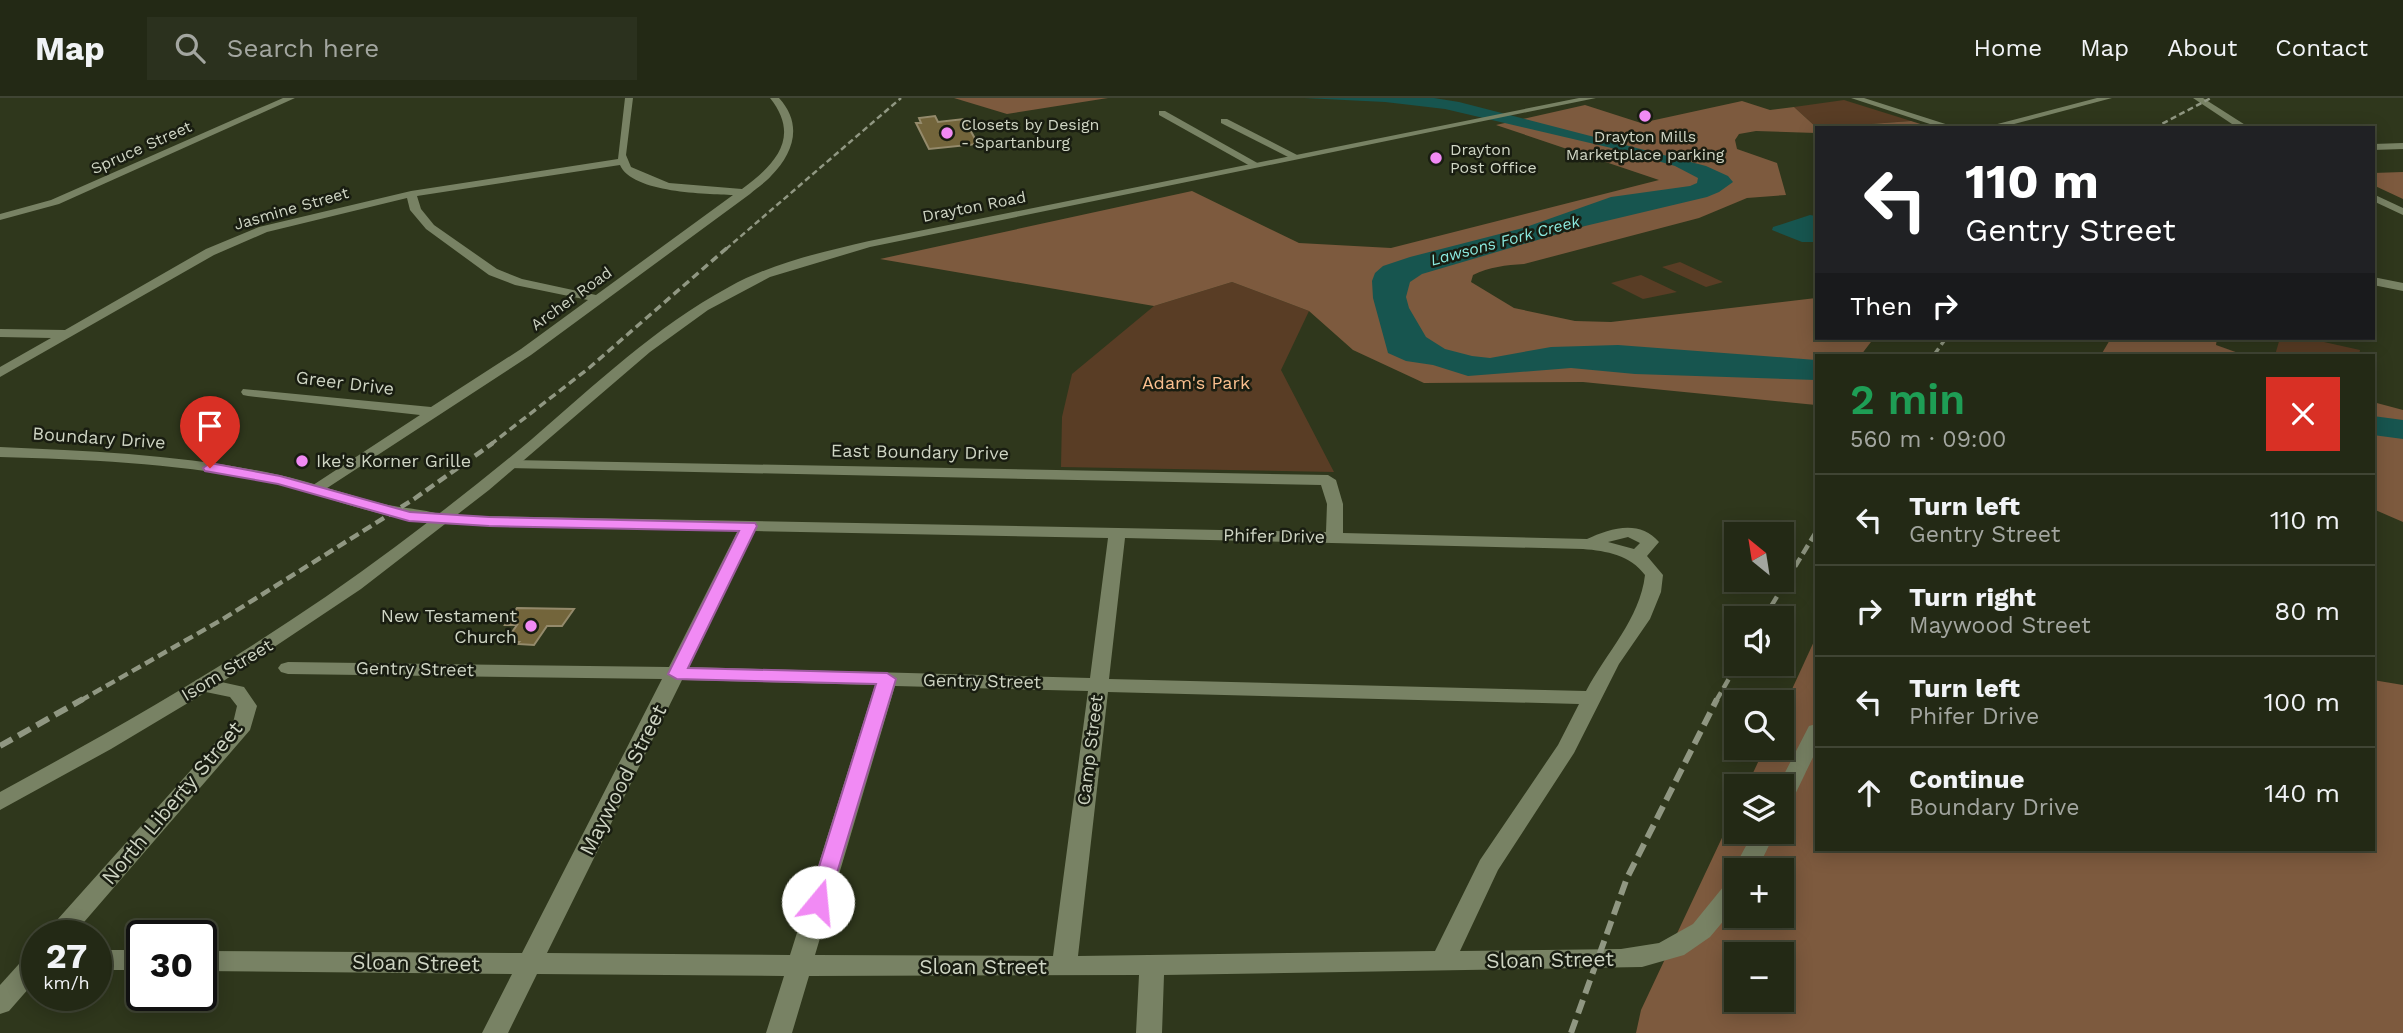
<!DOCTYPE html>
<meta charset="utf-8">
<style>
:root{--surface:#232915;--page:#2b311e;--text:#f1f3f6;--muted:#a3a6a0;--line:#404534}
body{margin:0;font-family:"Work Sans",sans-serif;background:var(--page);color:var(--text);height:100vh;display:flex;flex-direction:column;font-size:26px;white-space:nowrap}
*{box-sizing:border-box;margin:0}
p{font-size:23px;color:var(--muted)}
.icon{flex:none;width:38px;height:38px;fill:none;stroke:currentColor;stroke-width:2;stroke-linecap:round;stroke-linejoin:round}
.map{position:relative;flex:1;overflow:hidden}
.details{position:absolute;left:1815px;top:256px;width:560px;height:497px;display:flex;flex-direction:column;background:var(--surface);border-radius:0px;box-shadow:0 4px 18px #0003,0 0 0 2px var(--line)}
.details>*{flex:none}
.guide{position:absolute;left:1815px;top:28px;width:560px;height:214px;border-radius:0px;box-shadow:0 4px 18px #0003,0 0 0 2px var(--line);background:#202124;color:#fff;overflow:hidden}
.needle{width:46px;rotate:330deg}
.controls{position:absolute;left:1724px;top:424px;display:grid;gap:14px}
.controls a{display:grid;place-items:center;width:70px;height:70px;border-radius:0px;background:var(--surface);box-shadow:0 4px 18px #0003,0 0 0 2px var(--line);font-size:35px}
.speed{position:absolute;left:21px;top:822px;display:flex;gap:14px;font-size:35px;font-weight:700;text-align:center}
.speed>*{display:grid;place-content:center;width:91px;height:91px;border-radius:50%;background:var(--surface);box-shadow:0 4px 18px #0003,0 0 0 2px var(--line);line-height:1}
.speed small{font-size:18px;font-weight:400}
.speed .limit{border:4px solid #111;border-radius:10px;background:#fff;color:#111}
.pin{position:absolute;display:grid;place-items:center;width:60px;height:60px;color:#fff;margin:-72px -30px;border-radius:50% 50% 50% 0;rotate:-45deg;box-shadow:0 0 7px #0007}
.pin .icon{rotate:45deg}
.me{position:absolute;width:77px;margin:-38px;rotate:17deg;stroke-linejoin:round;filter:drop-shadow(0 0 5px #0008)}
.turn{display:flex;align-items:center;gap:24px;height:147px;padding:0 35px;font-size:32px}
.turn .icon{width:91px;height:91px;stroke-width:2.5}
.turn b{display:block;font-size:49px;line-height:60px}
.then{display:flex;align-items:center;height:66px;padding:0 35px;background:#0003;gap:14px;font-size:26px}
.round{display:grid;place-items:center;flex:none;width:74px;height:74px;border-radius:0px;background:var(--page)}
.summary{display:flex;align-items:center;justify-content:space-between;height:119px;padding:0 35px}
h1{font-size:42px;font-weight:600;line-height:52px;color:#1e9e55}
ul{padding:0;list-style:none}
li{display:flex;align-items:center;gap:21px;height:91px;padding:0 35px;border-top:2px solid var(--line)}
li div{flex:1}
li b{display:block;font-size:26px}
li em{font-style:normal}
header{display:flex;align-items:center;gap:42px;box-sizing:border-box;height:98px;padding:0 35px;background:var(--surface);border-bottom:2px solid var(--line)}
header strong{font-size:33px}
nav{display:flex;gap:38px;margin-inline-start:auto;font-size:24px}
.search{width:490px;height:63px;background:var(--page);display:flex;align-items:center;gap:18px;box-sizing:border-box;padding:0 24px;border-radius:0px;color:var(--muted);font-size:26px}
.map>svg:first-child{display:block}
</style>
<header>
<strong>Map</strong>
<div class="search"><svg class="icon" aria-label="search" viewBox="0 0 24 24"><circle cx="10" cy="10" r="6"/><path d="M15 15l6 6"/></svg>Search here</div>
<nav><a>Home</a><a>Map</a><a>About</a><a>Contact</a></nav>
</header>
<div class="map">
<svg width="2403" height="935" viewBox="0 0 2403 935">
<rect width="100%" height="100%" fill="#2f371c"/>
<!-- green -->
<g fill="#593d25">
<path d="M 1844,2 L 1911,23 L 1817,30 L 1794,9 Z"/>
<path d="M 1680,164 L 1723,184 L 1706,189 L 1662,169 Z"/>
<path d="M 1641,177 L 1677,194 L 1643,201 L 1611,185 Z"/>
<path d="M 1232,184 L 1309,213 L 1281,272 L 1334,374 L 1061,369 L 1062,319 L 1072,276 L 1154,208 Z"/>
<path d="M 2280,240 L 2306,240 L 2360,252 L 2359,257 L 2275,257 Z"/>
</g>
<!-- forest -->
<g fill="#7d5a3e" fill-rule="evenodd">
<path d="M 954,0 L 1108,0 L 1007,16 Z"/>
<path d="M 1742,3 L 1770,12 L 1794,9 L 1817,30 L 1911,23 L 1933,30 L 1816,30 L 1816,35 L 1756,33 L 1739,36 L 1735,42 L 1737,51 L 1777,65 L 1786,97 L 1747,100 L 1699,120 L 1524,166 C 1506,167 1489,169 1473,177 L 1471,184 L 1514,210 L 1575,223 L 1611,224 L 1816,200 L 1816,240 L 1874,240 L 1861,257 L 1816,257 L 1816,307 L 1583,284 L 1424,285 L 1353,252 L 1309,213 L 1232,184 L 1154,208 L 880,161 L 1192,93 L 1299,145 L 1391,150 L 1659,82 L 1496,27 L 1585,7 L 1641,25 Z"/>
<path d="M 2403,74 L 2403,101 L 2373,87 L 2373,75 Z"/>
<path d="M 2111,240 L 2217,240 L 2216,247 L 2244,257 L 2101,257 Z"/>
<path d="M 2373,304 L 2403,312 L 2403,424 L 2373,411 Z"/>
<path d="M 1816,539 L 1816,751 L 2373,751 L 2373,582 L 2403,587 L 2403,935 L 1636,935 L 1641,912 L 1736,710 L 1736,733 L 1782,733 L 1782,688 L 1747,688 L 1765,649 L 1782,649 L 1782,613 ZM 1736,772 L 1782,772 L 1782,817 L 1736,817 ZM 1736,856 L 1782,856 L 1782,901 L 1736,901 Z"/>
</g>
<!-- water -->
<g fill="#17554f">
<path d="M 1304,0 L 1434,0 L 1459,4 L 1706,68 L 1728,78 L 1733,84 L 1719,94 L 1707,99 L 1585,128 L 1422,176 L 1410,184 L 1406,199 L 1409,210 L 1426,239 L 1445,251 L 1472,258 L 1490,260 L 1551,249 L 1618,247 L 1816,262 L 1816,282 L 1635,276 L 1571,270 L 1468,278 L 1433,267 L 1406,263 L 1388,255 L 1373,200 L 1372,183 L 1375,175 L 1383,168 L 1410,159 L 1523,130 L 1611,99 L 1690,88 L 1697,85 L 1698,80 L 1675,68 L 1620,52 L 1445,11 L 1385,4 Z"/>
<path d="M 1810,117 L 1816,118 L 1816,144 L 1802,144 L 1772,132 L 1773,129 Z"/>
<path d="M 2373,318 L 2403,322 L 2403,341 L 2373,337 Z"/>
</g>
<!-- building -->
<g fill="#73653b" stroke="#948a6b" stroke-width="2">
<path d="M 935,18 L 938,24 L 964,21 L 978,46 L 929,51 L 916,25 L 921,25 L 919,20 Z"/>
<path d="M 517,510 L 574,511 L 562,528 L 547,528 L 534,547 L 517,546 L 519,544 L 505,544 L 517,527 L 505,527 Z"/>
</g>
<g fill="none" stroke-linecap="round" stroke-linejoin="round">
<!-- minor -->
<g fill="#788264" fill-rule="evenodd">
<path d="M 283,0 L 295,0 L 59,106 L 0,122 L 0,116 L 51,102 Z"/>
<path d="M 625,0 L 633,0 L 626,57 L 631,69 L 669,85 L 742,91 C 776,66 801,39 770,0 L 779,0 C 803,26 794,55 771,78 C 765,85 756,90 750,96 L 531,257 L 321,394 L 315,396 L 307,391 L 420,317 L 248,298 L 243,297 L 241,294 L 243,291 L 431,309 L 521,251 L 588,202 L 515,187 L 489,177 L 426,131 L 410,112 L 407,100 L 267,134 L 214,157 L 0,279 L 0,269 L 51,240 L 0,239 L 0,231 L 65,232 L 206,151 L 259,129 L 411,93 L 618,61 ZM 620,67 C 632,95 707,96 733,97 L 596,197 L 522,181 L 497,171 L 434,127 L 421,111 L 417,98 Z"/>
<path d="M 1851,0 L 1864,0 L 1958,30 L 1942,30 Z"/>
<path d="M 2097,0 L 2112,0 L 1999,30 L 1982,30 Z"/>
<path d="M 1159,13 L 1165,13 L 1261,67 L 1252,69 L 1159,17 Z"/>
<path d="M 1221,21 L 1227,21 L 1301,59 L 1292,61 L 1221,25 Z"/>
<path d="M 2403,45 L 2403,51 L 2373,52 L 2373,46 Z"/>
<path d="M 2373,179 L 2403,185 L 2403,193 L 2373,187 Z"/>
<path d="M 511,362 L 1328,377 L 1336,382 L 1343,406 L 1343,435 L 1587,441 C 1610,430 1640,421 1659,444 L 1647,458 L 1663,477 L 1661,494 L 1650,521 L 1619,566 L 1574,655 L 1498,772 L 1460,853 L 1621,851 L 1659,845 L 1693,826 L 1728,783 L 1736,780 L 1736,808 L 1710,839 L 1684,857 L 1642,869 L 1164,877 L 1162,935 L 1136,935 L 1139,877 L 809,878 L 792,935 L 766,935 L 784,878 L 537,876 L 508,935 L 482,935 L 512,876 L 201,873 L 201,853 L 522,855 L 662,581 L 288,576 L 281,574 L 278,570 L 281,566 L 288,564 L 669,569 L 738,432 L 441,426 L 433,421 L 435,417 L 1326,434 L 1327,406 L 1321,387 L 505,370 L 503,367 L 505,364 ZM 755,433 L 1108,440 L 1090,580 L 688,569 ZM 1628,439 L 1640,445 L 1634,451 L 1608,444 ZM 1125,440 L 1583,451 C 1607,453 1630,457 1645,477 C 1640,521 1606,555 1586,593 L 1109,581 ZM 682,582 L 875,587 L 790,857 L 547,855 ZM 895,588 L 1088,593 L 1053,858 L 815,857 ZM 1108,594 L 1579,606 L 1558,647 L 1480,762 L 1435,853 L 1078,858 Z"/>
<path d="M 203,580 L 244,589 L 257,608 L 250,632 L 72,838 L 46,838 L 49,831 L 233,625 L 237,608 L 230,599 L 196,592 L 193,587 L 196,582 Z"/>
<path d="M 1816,626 L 1816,653 L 1790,707 L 1782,709 L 1782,688 L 1778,688 L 1809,628 Z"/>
<path d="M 1754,733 L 1776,733 L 1757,772 L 1736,772 L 1736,777 L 1733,772 Z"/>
<rect x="96" y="852" width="46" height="20"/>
<path d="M 37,853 L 37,881 L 9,913 L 0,916 L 0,887 L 28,856 Z"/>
</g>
<!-- tertiary -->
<g fill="#788264" fill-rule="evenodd">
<path d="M 2193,0 L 2203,0 L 2250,30 L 2238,30 Z"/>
<path d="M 2373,96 L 2403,110 L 2403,117 L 2373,103 Z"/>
<path d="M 0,349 C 92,353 185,357 275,376 C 313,384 350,398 388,407 C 402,410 442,413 449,421 C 435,437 324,399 301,392 C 204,366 100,362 0,359 Z"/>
</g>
<!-- secondary -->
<path fill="#788264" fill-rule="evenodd" d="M 1579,0 L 1596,0 L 870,149 L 770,179 L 708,212 L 650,254 L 489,392 L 361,491 L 213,590 L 111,651 L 0,712 L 0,694 C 136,620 271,542 395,449 C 442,414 488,378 532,341 C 595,287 655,229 729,189 C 772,165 822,154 869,143 Z"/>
<!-- rail-far3 -->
<g stroke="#909782" stroke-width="2.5" stroke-dasharray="6 3.5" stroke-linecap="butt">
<path d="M 2154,30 L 2211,0"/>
<path d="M 726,151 L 901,0"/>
</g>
<!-- rail-far2 -->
<g stroke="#909782" stroke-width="3.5" stroke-dasharray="8 4.5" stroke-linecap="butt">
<path d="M 1934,257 L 1946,240"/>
<path d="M 490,347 L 589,270 L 728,149"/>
</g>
<!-- rail-far1 -->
<g stroke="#909782" stroke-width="4.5" stroke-dasharray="10 5" stroke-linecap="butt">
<path d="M 1764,520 L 1816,434"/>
<path d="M 80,603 L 223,521 L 414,401 L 493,345"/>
<path d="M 1716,603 L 1738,565"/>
</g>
<!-- rail -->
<g stroke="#909782" stroke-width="6" stroke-dasharray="14 7" stroke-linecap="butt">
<path d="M 0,648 L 83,601"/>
<path d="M 1571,935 L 1627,780 L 1717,601"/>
</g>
</g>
<!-- route -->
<path fill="#f18af4" stroke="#9d5a9f" stroke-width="2" d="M 210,365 L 280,378 L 410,414 L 489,419 L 755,425 L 757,428 L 688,570 L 887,575 L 896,581 L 826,811 L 818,813 L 811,811 L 808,804 L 876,586 L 677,581 L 668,576 L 739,433 L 489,428 L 409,423 L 278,386 L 205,373 L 203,370 Z"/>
<!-- markers -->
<g fill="#f18af4" stroke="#191d11" stroke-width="2.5">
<circle cx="1645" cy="18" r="7"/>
<circle cx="947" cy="35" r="7"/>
<circle cx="1436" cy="60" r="7"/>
<circle cx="302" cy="363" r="7"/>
<circle cx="531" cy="528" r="7"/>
</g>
<g text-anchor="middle" stroke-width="5" stroke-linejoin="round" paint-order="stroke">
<!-- far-poi labels -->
<g font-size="16" fill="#cfd5c4" stroke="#191d11" text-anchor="start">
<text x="961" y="32">Closets by Design<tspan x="961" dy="18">- Spartanburg</tspan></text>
<text x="1645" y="44" text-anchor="middle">Drayton Mills<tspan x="1645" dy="18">Marketplace parking</tspan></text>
<text x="1450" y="57">Drayton<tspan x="1450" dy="18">Post Office</tspan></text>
</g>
<!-- far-street labels -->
<g font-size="16" fill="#cfd5c4" stroke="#191d11">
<text transform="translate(141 49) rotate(-24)" y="6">Spruce Street</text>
<text transform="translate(974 108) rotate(-11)" y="6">Drayton Road</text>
<text transform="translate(291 110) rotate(-16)" y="6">Jasmine Street</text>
<text transform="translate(571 200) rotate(-36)" y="6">Archer Road</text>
</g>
<!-- far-water labels -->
<g font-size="16" font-style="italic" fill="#8ae9de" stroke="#191d11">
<text transform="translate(1505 142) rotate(-15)" y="6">Lawsons Fork Creek</text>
</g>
<!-- street labels -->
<g font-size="18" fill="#cfd5c4" stroke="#191d11">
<text transform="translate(345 285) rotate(7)" y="6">Greer Drive</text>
<text transform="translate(99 340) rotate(4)" y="6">Boundary Drive</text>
<text transform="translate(920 354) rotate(1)" y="6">East Boundary Drive</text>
<text transform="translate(1274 438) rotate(1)" y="6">Phifer Drive</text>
<text transform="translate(415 571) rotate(1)" y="6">Gentry Street</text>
<text transform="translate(227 572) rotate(-31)" y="6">Isom Street</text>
<text transform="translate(982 583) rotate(1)" y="6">Gentry Street</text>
<text transform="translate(1090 652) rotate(-83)" y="6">Camp Street</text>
</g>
<!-- park labels -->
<g font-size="18" fill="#fabf8f" stroke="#191d11">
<text x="1196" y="291">Adam's Park</text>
</g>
<!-- poi labels -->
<g font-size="18" fill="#cfd5c4" stroke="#191d11" text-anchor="start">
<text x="316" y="369">Ike's Korner Grille</text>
<text x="517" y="524" text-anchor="end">New Testament<tspan x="517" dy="21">Church</tspan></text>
</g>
<!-- near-street labels -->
<g font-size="21" fill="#cfd5c4" stroke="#191d11">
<text transform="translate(623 682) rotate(-63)" y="7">Maywood Street</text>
<text transform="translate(172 705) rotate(-50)" y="7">North Liberty Street</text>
<text transform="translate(1550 862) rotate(-1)" y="7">Sloan Street</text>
<text transform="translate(416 865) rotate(1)" y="7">Sloan Street</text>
<text x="983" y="876">Sloan Street</text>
</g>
</g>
</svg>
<div class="controls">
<a><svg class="needle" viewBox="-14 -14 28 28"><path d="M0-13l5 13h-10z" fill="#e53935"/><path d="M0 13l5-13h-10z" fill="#a3a6a0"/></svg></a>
<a><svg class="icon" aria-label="sound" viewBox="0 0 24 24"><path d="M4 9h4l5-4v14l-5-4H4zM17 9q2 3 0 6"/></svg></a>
<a><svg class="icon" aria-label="search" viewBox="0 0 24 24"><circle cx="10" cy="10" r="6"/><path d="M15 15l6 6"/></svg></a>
<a><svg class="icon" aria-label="layers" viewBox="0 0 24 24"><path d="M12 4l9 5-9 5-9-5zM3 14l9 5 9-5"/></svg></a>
<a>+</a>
<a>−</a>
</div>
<div class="speed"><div>27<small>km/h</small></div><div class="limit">30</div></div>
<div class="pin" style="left:210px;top:370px;background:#d93025"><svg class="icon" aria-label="arrive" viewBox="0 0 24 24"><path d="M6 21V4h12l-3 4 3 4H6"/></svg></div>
<svg class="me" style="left:818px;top:804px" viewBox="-20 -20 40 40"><circle r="19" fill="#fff"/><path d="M0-13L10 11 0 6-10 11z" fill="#f18af4"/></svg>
<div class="guide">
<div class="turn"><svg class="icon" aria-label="left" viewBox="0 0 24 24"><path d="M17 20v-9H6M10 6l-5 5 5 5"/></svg><div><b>110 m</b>Gentry Street</div></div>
<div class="then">Then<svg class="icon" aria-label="right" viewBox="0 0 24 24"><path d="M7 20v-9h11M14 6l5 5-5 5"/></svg></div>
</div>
<section class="details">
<div class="summary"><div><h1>2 min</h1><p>560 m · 09:00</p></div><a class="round" style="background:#d93025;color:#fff"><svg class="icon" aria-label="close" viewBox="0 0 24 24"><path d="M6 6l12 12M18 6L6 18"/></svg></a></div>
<ul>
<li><svg class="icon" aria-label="left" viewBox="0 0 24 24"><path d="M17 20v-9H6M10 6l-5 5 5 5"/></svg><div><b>Turn left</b><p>Gentry Street</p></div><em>110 m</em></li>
<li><svg class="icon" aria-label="right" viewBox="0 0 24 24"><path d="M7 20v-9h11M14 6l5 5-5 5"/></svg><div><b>Turn right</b><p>Maywood Street</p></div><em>80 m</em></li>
<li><svg class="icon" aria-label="left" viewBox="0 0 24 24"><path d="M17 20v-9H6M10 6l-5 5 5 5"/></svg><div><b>Turn left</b><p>Phifer Drive</p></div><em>100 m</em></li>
<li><svg class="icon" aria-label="ahead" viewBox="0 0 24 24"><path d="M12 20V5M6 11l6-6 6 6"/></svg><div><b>Continue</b><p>Boundary Drive</p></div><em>140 m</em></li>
</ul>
</section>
</div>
